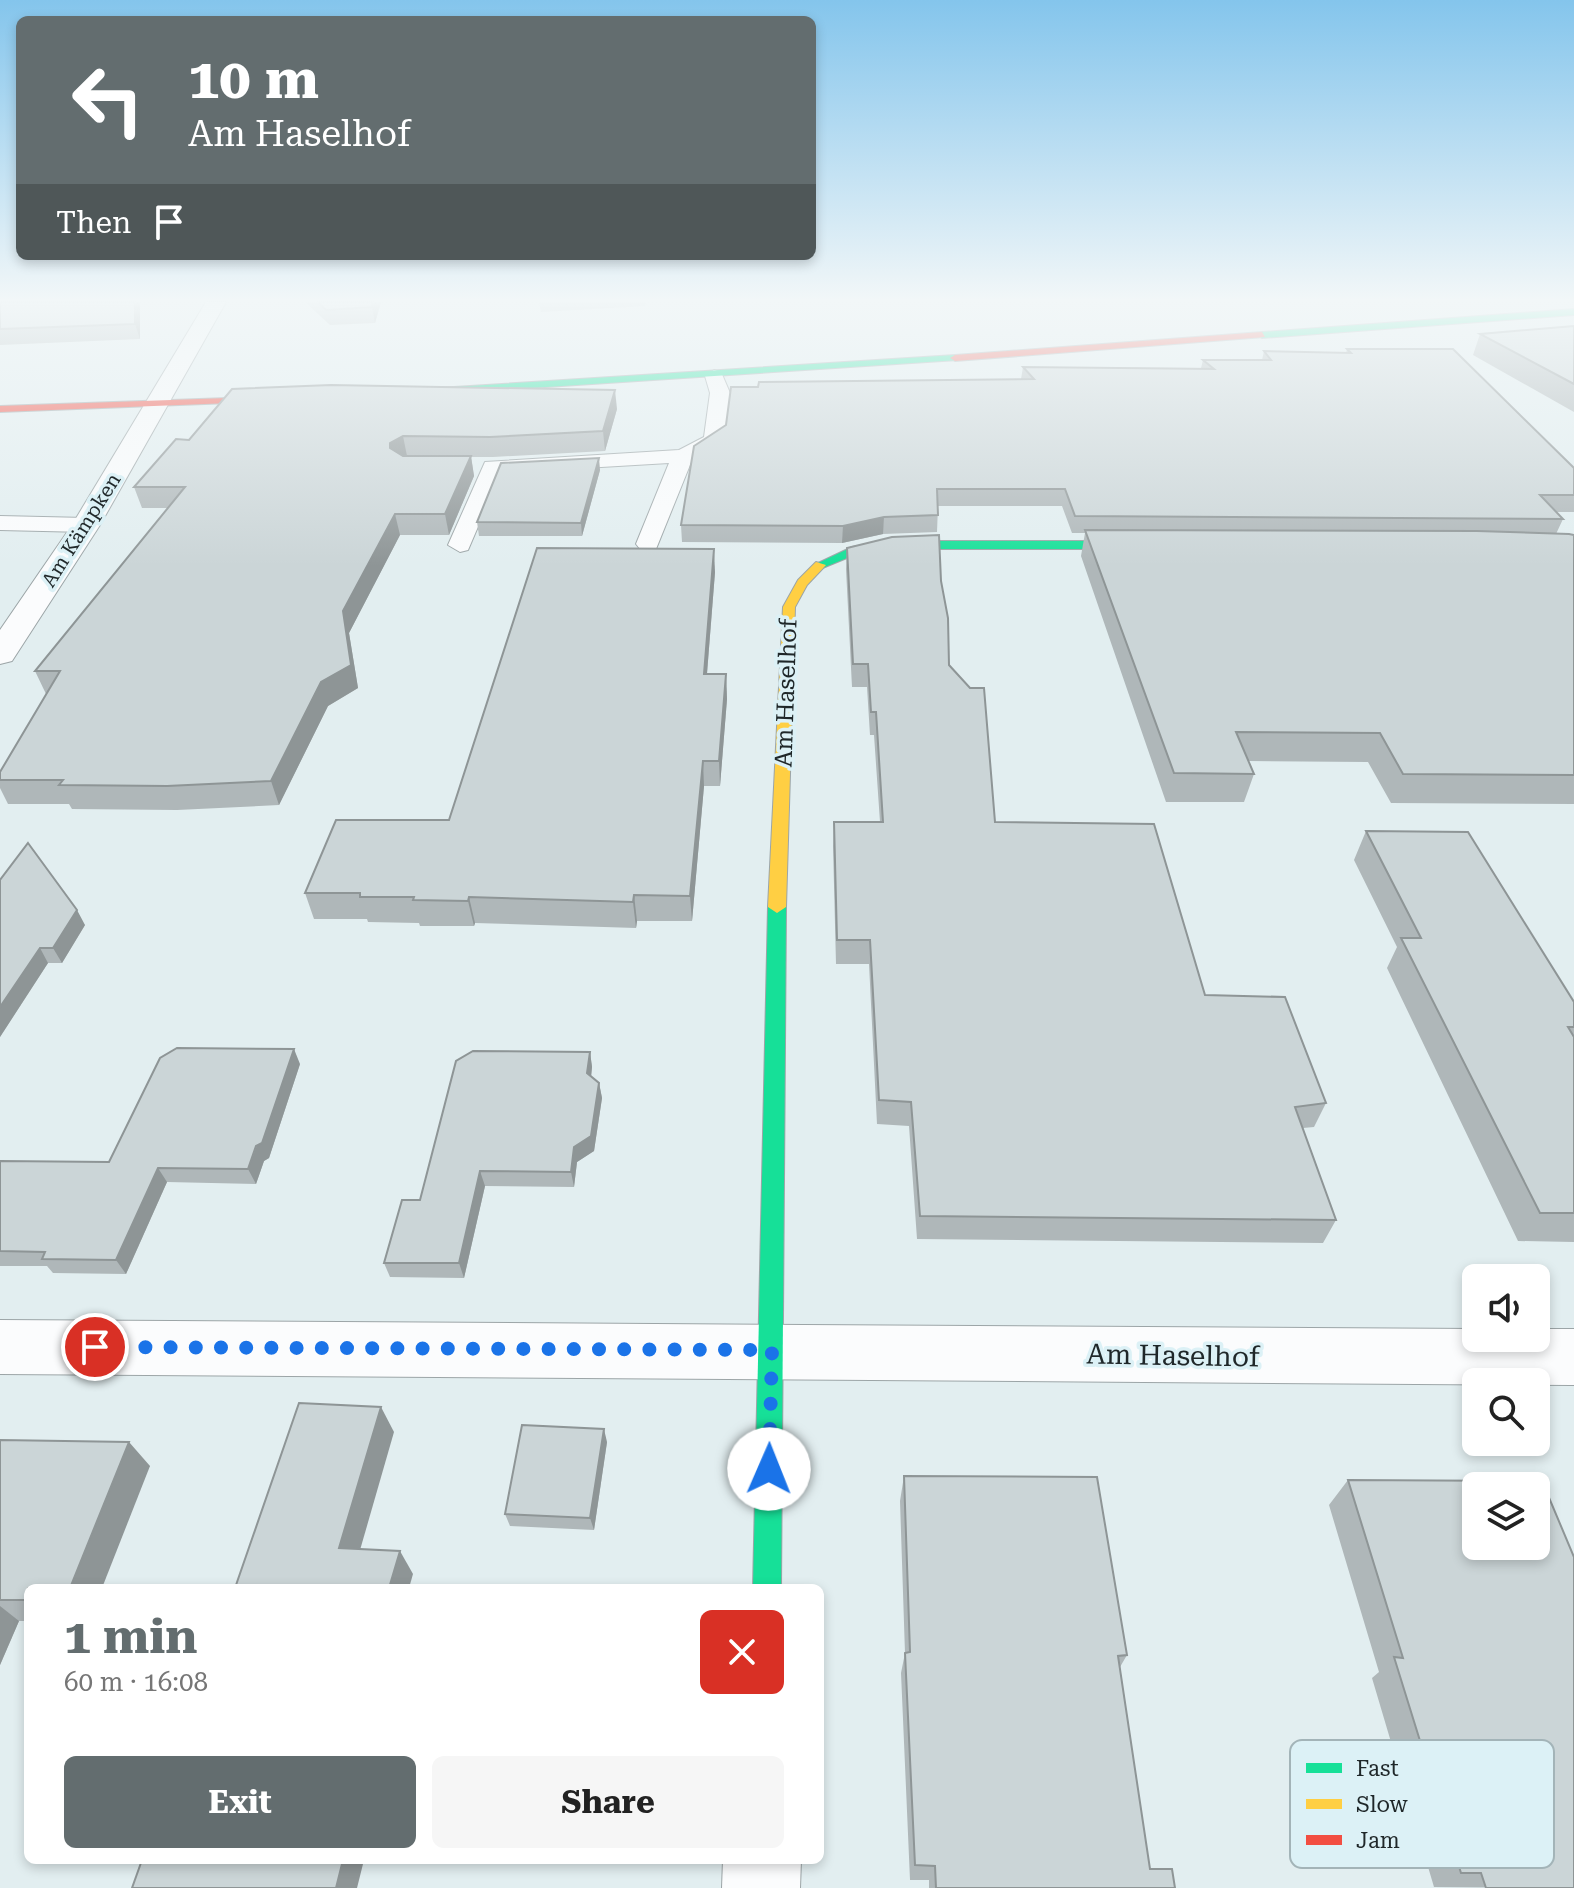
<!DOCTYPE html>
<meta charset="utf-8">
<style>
:root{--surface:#fff;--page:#f6f6f6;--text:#222;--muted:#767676;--accent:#636d6f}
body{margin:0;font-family:"Roboto Serif",serif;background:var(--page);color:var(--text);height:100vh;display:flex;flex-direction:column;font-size:30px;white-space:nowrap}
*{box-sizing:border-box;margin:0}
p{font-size:26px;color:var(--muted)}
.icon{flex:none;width:44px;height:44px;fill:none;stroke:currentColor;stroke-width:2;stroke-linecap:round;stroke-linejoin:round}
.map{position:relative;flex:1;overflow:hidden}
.panel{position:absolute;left:24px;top:1584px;width:800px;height:280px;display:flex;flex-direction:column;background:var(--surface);border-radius:12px;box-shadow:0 4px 12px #0003}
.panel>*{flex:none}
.banner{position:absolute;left:16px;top:16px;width:800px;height:244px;border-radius:12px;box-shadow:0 4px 12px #0003;background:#636d6f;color:#fff;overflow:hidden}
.controls{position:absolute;left:1462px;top:1264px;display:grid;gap:16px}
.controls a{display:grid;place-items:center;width:88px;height:88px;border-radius:12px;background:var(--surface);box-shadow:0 4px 12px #0003;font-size:40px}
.pin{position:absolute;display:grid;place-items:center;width:68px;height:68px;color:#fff;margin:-34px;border:4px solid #fff;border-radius:50%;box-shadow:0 2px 8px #0007}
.me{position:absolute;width:88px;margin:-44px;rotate:1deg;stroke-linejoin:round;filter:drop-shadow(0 0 6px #0008)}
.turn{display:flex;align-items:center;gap:28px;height:168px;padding:0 40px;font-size:36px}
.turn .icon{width:104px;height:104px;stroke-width:2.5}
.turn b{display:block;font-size:56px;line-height:68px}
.then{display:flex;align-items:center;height:76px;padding:0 40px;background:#0003;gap:16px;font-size:30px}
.round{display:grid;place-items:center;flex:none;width:84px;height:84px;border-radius:12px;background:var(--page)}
.overview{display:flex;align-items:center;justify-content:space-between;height:136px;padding:0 40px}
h1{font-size:48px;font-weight:700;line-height:60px;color:var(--accent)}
.action{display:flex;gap:16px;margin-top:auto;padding:16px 40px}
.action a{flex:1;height:92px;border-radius:12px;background:var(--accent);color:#fff;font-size:32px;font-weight:700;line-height:92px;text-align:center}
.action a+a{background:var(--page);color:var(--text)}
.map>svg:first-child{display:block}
</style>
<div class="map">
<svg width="1574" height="1888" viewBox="0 0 1574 1888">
<rect width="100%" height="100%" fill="#e2eef0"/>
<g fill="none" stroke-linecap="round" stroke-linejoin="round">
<defs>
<g id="lane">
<path d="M 714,370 L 721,372 L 730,393 L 724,440 L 692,460 L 656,549 L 640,549 L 636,544 L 669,463 L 501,473 L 468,550 L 460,552 L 448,545 L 485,462 L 679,450 L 704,437 L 710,393 L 705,376 Z"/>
<path d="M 0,516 L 86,518 L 98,525 L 86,532 L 0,530 Z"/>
</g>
<g id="street">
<path d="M 206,302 L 226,302 L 100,525 L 12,661 L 0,664 L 0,630 L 72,525 Z"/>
<path d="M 0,1320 L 1476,1329 L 1476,1338 L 1536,1338 L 1536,1329 L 1574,1329 L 1574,1385 L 0,1374 Z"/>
<path d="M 723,1860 L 801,1860 L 800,1888 L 722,1888 Z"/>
</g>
<g id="fast">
<path d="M 1574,309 L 1574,315 L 1262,338 L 1258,335 L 1262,332 Z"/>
<path d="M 955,355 L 958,360 L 438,394 L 433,391 L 438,388 Z"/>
<path d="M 892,541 L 1140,541 L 1146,545 L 1140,549 L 892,549 L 859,553 L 820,569 L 814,565 L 852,547 Z"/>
<path d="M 777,901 L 786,907 L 781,1588 L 753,1588 L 768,907 Z"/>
</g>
<path id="slow" d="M 816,562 L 826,565 L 807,585 L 795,607 L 786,907 L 777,913 L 768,907 L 783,607 L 798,580 Z"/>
<g id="jam">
<path d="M 1262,332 L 1265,337 L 955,361 L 950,358 L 955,355 Z"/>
<path d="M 284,396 L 286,398 L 281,401 L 0,412 L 0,406 Z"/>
</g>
</defs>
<!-- lane casing -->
<use href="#lane" stroke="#9ca5a7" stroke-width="2"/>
<!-- street casing -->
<use href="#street" stroke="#9ca5a7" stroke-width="2"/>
<!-- fast casing -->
<use href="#fast" stroke="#9ca5a7" stroke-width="2"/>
<!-- slow casing -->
<use href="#slow" stroke="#9ca5a7" stroke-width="2"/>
<!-- jam casing -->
<use href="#jam" stroke="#9ca5a7" stroke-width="2"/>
<!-- lane -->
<use href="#lane" fill="#fbfcfd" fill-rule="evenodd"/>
<!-- street -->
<use href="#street" fill="#fbfcfd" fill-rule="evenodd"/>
<!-- fast -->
<use href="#fast" fill="#16e098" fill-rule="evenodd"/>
<!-- slow -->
<use href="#slow" fill="#ffcf43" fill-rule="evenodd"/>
<!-- jam -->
<use href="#jam" fill="#f24e42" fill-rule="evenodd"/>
</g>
<!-- wall -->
<g fill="#afb7b9">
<path d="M 0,302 L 140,302 L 140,339 L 0,345 Z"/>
<path d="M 305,302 L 381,302 L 375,323 L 330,325 Z"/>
<path d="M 539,302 L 646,302 L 645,306 L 541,312 Z"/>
<path d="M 1574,326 L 1574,412 L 1473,355 L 1480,334 Z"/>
<path d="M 1347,349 L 1574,468 L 1574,512 L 1556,512 L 1563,519 L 1556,534 L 1574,535 L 1574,804 L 1391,803 L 1368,762 L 1248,761 L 1254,774 L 1244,802 L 1166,802 L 1081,556 L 1085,533 L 1072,533 L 1062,506 L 938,506 L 937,532 L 883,534 L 842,543 L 682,542 L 681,525 L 726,425 L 758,387 L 1021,379 L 1023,367 L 1201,368 L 1203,360 L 1262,360 L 1264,351 L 1346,353 Z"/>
<path d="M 617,409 L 605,451 L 493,457 L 471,457 L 474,476 L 449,535 L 400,535 L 349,633 L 358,688 L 328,706 L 279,805 L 177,810 L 72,809 L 69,804 L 8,804 L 0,788 L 0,780 L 46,694 L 35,671 L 168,508 L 142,508 L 134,487 L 189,440 Z"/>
<path d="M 600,470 L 582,536 L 479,536 L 477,522 Z"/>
<path d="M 847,548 L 941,581 L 949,665 L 995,822 L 1205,995 L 1326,1103 L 1314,1127 L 1303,1128 L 1336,1220 L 1323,1243 L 917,1239 L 909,1126 L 877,1124 L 869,964 L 836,964 L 833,846 L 834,822 L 880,822 L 874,735 L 870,735 L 867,687 L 852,687 L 846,569 Z"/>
<path d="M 715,572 L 707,674 L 726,674 L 727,699 L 720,786 L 704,786 L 692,921 L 637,921 L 636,928 L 475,923 L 474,926 L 420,926 L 419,923 L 368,922 L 367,919 L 314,919 L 305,893 L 449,820 Z"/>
<path d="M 1366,831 L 1574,1002 L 1574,1242 L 1518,1241 L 1387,968 L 1397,947 L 1354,860 Z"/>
<path d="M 0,880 L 85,925 L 62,963 L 48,963 L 0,1037 Z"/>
<path d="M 590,1052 L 592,1067 L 591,1076 L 599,1083 L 602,1098 L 594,1151 L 577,1162 L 574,1187 L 485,1186 L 464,1278 L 390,1277 L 384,1263 Z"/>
<path d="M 300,1064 L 269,1158 L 264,1161 L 256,1184 L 167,1182 L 126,1274 L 53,1273 L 47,1266 L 0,1266 L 0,1161 L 109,1162 Z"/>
<path d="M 0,1440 L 150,1466 L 28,1588 L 28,1621 L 19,1621 L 0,1665 Z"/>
<path d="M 607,1442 L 594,1530 L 510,1526 L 505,1514 Z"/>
<path d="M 904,1476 L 1127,1655 L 1120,1667 L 1150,1869 L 1175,1888 L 929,1888 L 929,1880 L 910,1880 L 901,1673 L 905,1653 L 900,1501 Z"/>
<path d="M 1348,1480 L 1574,1888 L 1434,1887 L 1372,1678 L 1379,1672 L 1329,1505 Z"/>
</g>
<!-- shaded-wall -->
<g fill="#8e9596">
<path d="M 135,302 L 140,302 L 140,339 L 135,324 Z"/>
<path d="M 373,302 L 381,302 L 375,323 L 372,307 Z"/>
<path d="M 615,390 L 617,409 L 605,451 L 603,431 Z"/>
<path d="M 403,436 L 407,456 L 394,463 L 390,448 L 390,443 Z"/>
<path d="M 471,456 L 474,476 L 449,535 L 445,514 Z"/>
<path d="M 599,458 L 600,470 L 582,536 L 581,523 Z"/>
<path d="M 395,514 L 400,535 L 349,633 L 358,688 L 328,706 L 279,805 L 271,781 L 343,611 Z"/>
<path d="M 884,517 L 883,534 L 842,543 L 843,526 Z"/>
<path d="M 714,549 L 715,572 L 705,698 L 704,674 Z"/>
<path d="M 726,674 L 727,699 L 720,786 L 719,761 Z"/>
<path d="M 703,761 L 704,786 L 692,921 L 690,896 Z"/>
<path d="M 634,895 L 637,921 L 636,928 L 633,902 Z"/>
<path d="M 469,897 L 475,923 L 474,926 L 468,901 Z"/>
<path d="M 77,910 L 85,925 L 62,963 L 53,948 Z"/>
<path d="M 40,948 L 48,963 L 0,1037 L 0,1007 Z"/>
<path d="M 294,1049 L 300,1064 L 269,1158 L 264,1161 L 256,1184 L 248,1169 Z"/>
<path d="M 590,1052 L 592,1067 L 590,1088 L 587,1073 Z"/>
<path d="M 599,1083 L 602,1098 L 594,1151 L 577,1162 L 574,1187 L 571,1172 L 574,1147 Z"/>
<path d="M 158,1168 L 167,1182 L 126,1274 L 116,1260 Z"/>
<path d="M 480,1171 L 485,1186 L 464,1278 L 459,1263 Z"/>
<path d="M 381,1407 L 394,1432 L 354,1571 L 339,1548 Z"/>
<path d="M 604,1429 L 607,1442 L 594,1530 L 590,1518 Z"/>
<path d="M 129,1442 L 150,1466 L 102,1588 L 70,1588 Z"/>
<path d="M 400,1551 L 413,1574 L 409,1588 L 389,1588 Z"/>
<path d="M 0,1606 L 19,1621 L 0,1665 Z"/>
<path d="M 343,1860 L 364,1860 L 357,1888 L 336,1888 Z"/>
</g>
<!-- building -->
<g fill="#cbd5d7" stroke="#8e9596" stroke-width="2" fill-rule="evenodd">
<path d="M 0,302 L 135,302 L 135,324 L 0,329 Z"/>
<path d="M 318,302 L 373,302 L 372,307 L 326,310 Z"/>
<path d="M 1574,326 L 1574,384 L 1480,334 Z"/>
<path d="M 1347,349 L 1453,349 L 1574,468 L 1574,495 L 1540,495 L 1563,519 L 1075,516 L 1065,489 L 937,489 L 938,515 L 884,517 L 843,526 L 681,525 L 694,446 L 726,425 L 731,387 L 758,387 L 759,382 L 1034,379 L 1023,367 L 1214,369 L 1203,360 L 1271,360 L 1264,351 L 1351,353 Z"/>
<path d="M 331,385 L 615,390 L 603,431 L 490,437 L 403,436 L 390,443 L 390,448 L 403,456 L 471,456 L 445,514 L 395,514 L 343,611 L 351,665 L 321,682 L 271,781 L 167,786 L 59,785 L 63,780 L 0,780 L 0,772 L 60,671 L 35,671 L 185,487 L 134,487 L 176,439 L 189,440 L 232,389 Z"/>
<path d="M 599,458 L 581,523 L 477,522 L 501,463 Z"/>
<path d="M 1085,530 L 1477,531 L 1569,534 L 1574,535 L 1574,775 L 1403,774 L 1380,733 L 1236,732 L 1254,774 L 1174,773 Z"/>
<path d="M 939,535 L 941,581 L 948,618 L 949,665 L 970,688 L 984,688 L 995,822 L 1154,824 L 1205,995 L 1285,997 L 1326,1103 L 1295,1107 L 1336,1220 L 920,1216 L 911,1102 L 879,1100 L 870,940 L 837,940 L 834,822 L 883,822 L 876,712 L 871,712 L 868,664 L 853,664 L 847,548 L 892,537 Z"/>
<path d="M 537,548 L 714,549 L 704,674 L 726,674 L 719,761 L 703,761 L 690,896 L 634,895 L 633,902 L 469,897 L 468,901 L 413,900 L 414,897 L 360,897 L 360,893 L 305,893 L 336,820 L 449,820 Z"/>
<path d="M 1366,831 L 1468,832 L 1574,1002 L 1574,1027 L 1568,1027 L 1574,1037 L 1574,1213 L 1540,1213 L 1401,938 L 1421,938 Z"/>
<path d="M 28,843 L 77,910 L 53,948 L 40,948 L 0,1007 L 0,880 Z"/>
<path d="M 177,1048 L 294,1049 L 262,1143 L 256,1146 L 248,1169 L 158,1168 L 116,1260 L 42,1259 L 45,1252 L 0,1251 L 0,1161 L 109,1162 L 160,1058 Z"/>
<path d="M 473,1051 L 590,1052 L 587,1073 L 599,1083 L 591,1136 L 574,1147 L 571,1172 L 480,1171 L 459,1263 L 384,1263 L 402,1200 L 420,1200 L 456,1061 Z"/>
<path d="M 299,1403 L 381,1407 L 339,1548 L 400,1551 L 389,1588 L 235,1588 Z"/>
<path d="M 522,1425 L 604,1429 L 590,1518 L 505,1514 Z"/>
<path d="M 0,1440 L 129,1442 L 70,1588 L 28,1588 L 28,1600 L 0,1600 Z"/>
<path d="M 904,1476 L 1097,1477 L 1127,1655 L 1118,1656 L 1150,1869 L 1172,1869 L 1175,1888 L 936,1888 L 935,1866 L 915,1865 L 905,1653 L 910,1652 Z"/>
<path d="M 1348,1480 L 1542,1481 L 1574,1557 L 1574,1888 L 1486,1888 L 1481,1873 L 1461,1873 L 1394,1657 L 1403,1658 ZM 1476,1486 L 1536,1486 L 1536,1546 L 1476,1546 Z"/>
<path d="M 142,1860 L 343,1860 L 336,1888 L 132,1888 Z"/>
</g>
<!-- sky -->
<linearGradient id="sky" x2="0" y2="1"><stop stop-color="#84c5ec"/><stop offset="0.53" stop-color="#f2f7f8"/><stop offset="1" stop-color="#f2f7f8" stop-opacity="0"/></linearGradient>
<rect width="1574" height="566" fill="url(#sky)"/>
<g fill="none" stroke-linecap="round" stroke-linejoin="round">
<!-- route -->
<path stroke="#1a73e8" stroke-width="14" stroke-dasharray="0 25.2" d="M 95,1347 L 772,1350 L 769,1469"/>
</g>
<g text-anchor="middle" stroke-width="7" stroke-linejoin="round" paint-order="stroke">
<!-- far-street labels -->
<g font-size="20" fill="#1f2729" stroke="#dcf1f6">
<text transform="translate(81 530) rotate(-58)" y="7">Am Kämpken</text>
</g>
<!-- street labels -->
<g font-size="24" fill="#1f2729" stroke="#dcf1f6">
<text transform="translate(786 693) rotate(-88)" y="8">Am Haselhof</text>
</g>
<!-- near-street labels -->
<g font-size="28" fill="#1f2729" stroke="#dcf1f6">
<text transform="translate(1173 1355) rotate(1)" y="10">Am Haselhof</text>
</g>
</g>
<!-- legend -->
<rect x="1290" y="1740" width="264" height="128" rx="12" fill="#dcf1f6" stroke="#a3b4b8" stroke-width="2"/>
<rect x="1306" y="1763" width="36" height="10" fill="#16e098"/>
<rect x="1306" y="1799" width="36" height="10" fill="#ffcf43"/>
<rect x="1306" y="1835" width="36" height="10" fill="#f24e42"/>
<g font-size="22" fill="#1f2729">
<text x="1356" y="1776">Fast</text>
<text x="1356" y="1812">Slow</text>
<text x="1356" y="1848">Jam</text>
</g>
</svg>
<div class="controls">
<a><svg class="icon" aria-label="sound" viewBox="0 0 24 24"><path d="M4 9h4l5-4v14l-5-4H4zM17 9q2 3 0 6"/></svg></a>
<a><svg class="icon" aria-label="search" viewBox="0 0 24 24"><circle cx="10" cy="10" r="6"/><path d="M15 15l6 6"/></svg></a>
<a><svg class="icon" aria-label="layers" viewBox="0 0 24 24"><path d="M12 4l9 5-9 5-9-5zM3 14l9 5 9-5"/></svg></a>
</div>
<div class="pin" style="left:95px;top:1347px;background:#d93025"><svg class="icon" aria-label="arrive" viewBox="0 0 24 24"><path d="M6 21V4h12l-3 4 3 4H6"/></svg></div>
<svg class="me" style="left:769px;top:1469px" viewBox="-20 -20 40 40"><circle r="19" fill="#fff"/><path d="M0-13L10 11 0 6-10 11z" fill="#1a73e8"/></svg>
<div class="banner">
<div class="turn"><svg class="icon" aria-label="left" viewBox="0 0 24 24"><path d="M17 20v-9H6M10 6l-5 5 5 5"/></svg><div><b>10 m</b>Am Haselhof</div></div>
<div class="then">Then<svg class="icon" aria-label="arrive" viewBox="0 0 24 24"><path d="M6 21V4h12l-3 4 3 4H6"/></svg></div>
</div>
<section class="panel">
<div class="overview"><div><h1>1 min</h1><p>60 m · 16:08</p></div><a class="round" style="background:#d93025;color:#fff"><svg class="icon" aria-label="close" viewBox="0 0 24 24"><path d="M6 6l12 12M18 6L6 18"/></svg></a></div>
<div class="action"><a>Exit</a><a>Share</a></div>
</section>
</div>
